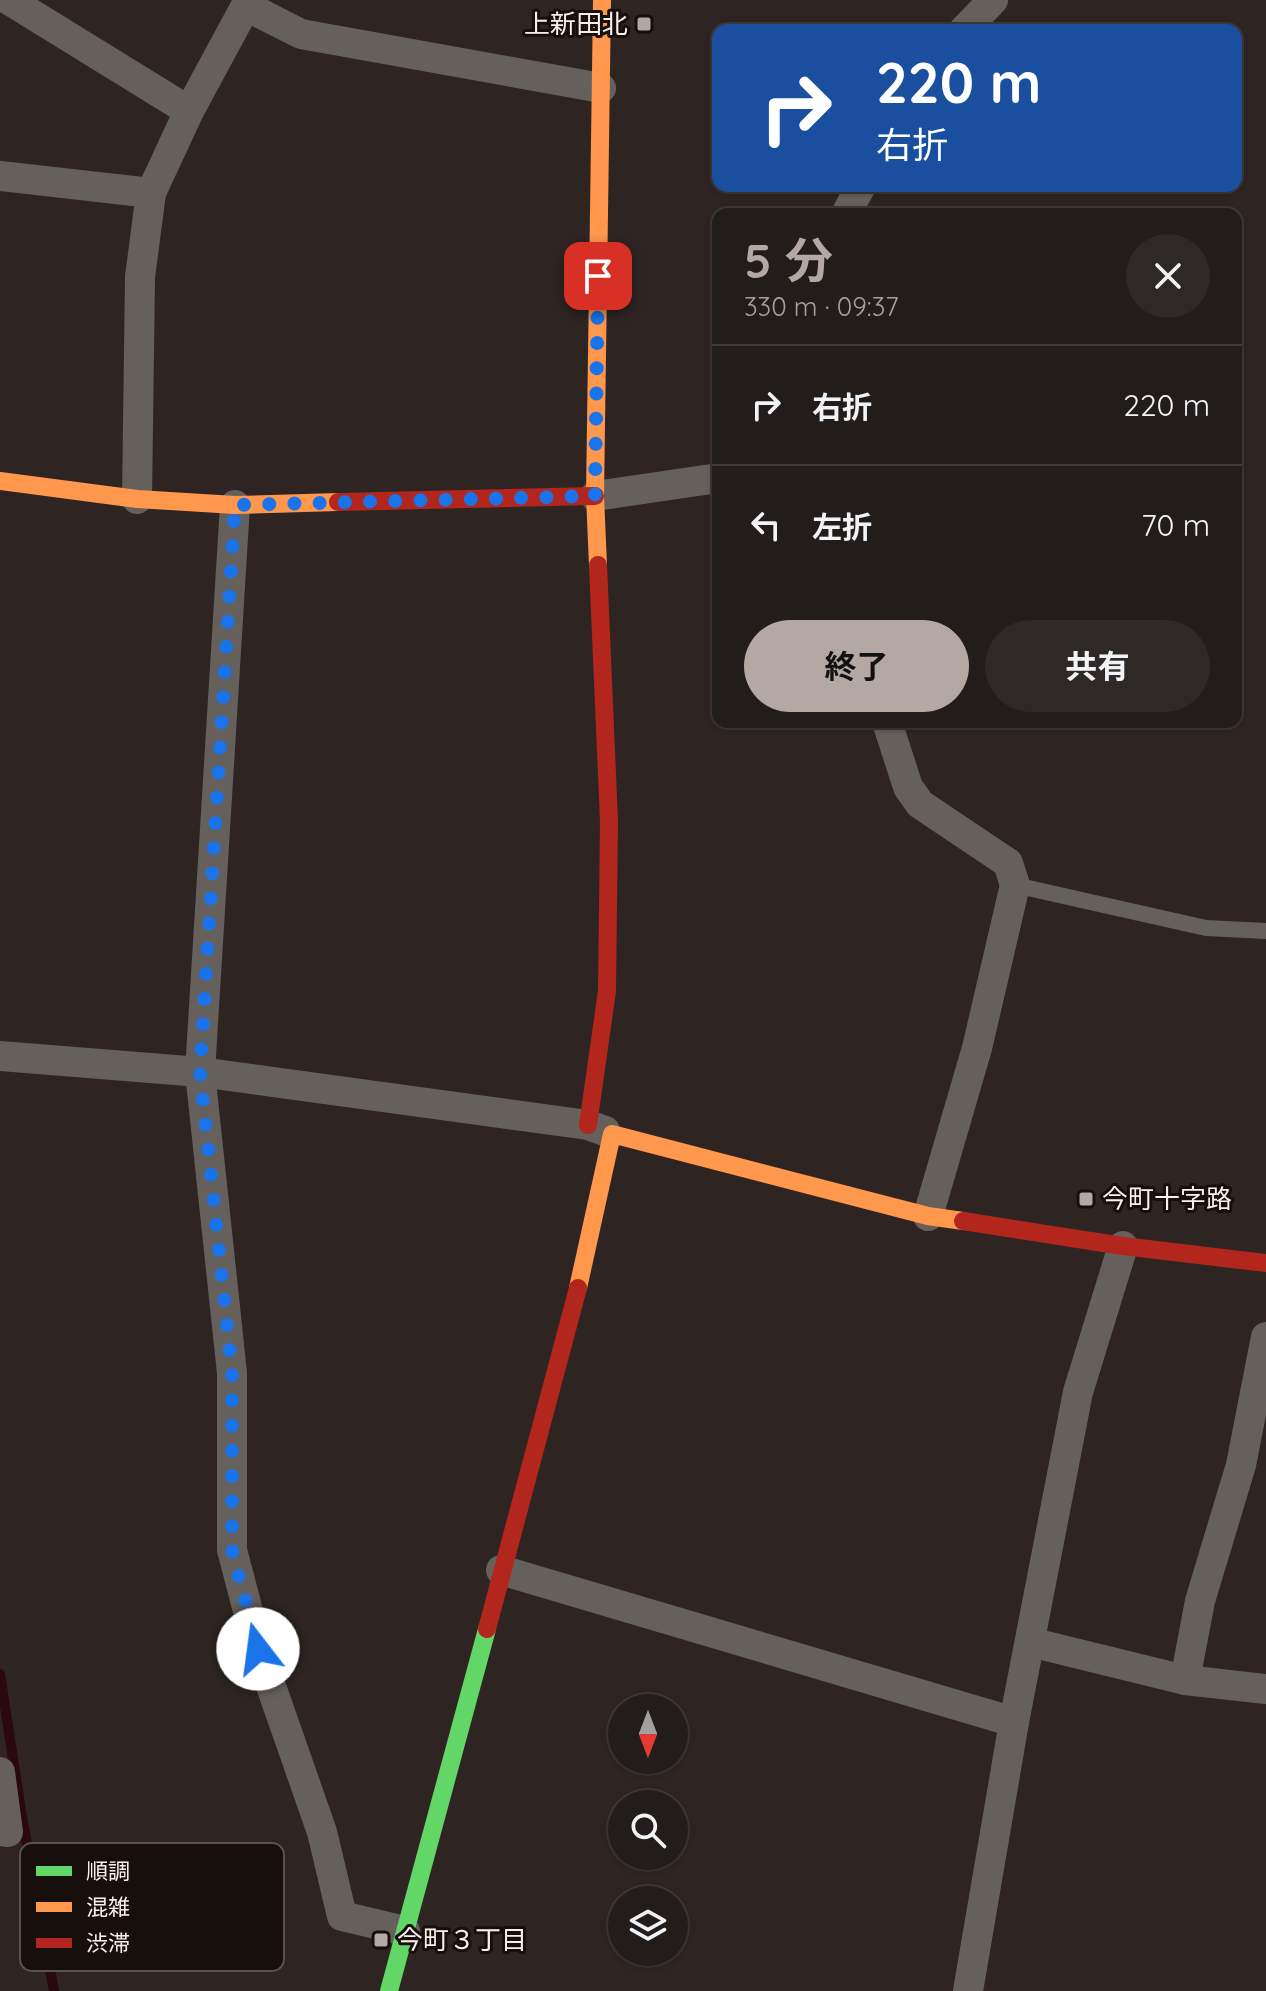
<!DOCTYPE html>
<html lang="ja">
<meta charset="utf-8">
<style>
:root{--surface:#221c1a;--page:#2e2927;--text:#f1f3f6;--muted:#a2a1a2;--line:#3f3a39;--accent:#b3a8a4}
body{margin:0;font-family:Quicksand,"Noto Sans JP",sans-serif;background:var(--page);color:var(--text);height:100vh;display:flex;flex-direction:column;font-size:30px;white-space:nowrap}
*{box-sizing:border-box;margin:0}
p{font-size:26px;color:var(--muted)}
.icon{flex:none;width:44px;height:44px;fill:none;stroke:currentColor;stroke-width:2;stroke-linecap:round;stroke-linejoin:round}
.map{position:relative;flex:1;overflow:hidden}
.sheet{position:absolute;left:712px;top:208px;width:530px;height:520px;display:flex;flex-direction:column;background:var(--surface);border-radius:16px;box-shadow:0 2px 6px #0004,0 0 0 2px var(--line)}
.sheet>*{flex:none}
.hud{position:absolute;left:712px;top:24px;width:530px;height:168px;border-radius:16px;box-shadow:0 2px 6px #0004,0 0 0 2px var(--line);background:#1a4fa0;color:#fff;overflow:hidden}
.needle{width:52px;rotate:180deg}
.tools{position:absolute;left:608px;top:1694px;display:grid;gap:16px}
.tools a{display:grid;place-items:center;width:80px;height:80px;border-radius:50%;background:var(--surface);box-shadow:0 2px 6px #0004,0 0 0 2px var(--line);font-size:40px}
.pin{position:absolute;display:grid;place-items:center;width:68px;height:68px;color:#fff;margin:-34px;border-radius:16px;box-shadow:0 4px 12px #0006}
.me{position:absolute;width:88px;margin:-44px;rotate:345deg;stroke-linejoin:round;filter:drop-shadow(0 0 6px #0008)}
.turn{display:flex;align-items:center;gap:28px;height:168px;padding:0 32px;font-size:36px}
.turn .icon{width:104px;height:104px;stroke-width:2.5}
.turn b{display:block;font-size:56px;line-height:68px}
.round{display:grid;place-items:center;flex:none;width:84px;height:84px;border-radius:42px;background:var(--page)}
.summary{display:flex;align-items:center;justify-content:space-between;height:136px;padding:0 32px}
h1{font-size:48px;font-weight:700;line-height:60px;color:var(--accent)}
.button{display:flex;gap:16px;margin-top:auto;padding:16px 32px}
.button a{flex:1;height:92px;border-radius:48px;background:var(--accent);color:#111;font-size:32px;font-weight:700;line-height:92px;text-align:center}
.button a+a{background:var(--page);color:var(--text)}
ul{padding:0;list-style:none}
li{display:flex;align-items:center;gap:24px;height:120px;padding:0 32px;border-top:2px solid var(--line)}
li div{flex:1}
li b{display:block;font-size:30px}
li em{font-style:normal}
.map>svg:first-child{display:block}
</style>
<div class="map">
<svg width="1266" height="1991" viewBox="0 0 1266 1991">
<rect width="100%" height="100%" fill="#2e2522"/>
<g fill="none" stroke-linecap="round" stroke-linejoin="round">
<!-- stream -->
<path stroke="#290810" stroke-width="10" d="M 0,1674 L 22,1817 L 54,1991"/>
<!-- lane -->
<path stroke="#66605c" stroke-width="16" d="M 1015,885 L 1206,928 L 1266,931"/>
<!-- street -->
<g stroke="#66605c" stroke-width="30">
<path d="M 9,0 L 189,111"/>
<path d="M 246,6 L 301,34 L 601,88"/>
<path d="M 964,30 L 993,0"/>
<path d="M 0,176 L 151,193"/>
<path d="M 846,214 L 861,186"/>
<path d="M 595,496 L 718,478"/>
<path d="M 137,499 L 140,277 L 151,193 L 189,111 L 249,0"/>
<path d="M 235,505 L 200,1072 L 232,1373 L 232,1550 L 258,1649 L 322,1832 L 342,1916 L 405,1931"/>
<path d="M 887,722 L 908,787 L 920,804 L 1008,863 L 1015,885 L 977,1048 L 928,1216"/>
<path d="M 0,1056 L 200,1072 L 588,1125 L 605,1131"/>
<path d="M 501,1570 L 1014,1722"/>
<path d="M 1030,1642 L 1185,1680 L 1266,1689"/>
<path d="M 1185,1680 L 1200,1601 L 1241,1465 L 1266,1337"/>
<path d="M 0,1772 L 8,1832 L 0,1831"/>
<path d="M 968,1991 L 1014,1722 L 1078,1392 L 1123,1246"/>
</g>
<!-- fast -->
<path stroke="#63d668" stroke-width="18" d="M 389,1991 L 487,1629"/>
<!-- slow -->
<g stroke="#ff974d" stroke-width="18">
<path d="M 0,481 L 137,499 L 235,505 L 338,502"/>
<path d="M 598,565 L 595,496 L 602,0"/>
<path d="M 578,1288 L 612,1134 L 928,1216 L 963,1221"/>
</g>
<!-- jam -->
<g stroke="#b3261e" stroke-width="18">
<path d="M 338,502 L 595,496"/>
<path d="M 588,1125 L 607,991 L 609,821 L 598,565"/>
<path d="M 963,1221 L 1123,1246 L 1266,1263"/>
<path d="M 487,1629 L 578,1288"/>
</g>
</g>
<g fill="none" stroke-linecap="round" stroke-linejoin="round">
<!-- route -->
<path stroke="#1a73e8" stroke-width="14" stroke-dasharray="0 25.2" d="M 258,1649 L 232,1550 L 232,1373 L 200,1072 L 235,505 L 595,496 L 598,276"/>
</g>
<!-- markers -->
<g fill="#b3a8a4" stroke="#160f0b" stroke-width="3">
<rect x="636" y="16" width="16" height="16" rx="4"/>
<rect x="1078" y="1191" width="16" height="16" rx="4"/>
<rect x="373" y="1932" width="16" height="16" rx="4"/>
</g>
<g text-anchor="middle" stroke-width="6" stroke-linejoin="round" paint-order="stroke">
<!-- poi labels -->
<g font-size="26" fill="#faefea" stroke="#160f0b" text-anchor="start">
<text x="628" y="33" text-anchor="end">上新田北</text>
<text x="1102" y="1208">今町十字路</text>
<text x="397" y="1949">今町３丁目</text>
</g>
</g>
<!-- legend -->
<rect x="20" y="1843" width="264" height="128" rx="12" fill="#160f0b" stroke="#5a524e" stroke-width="2"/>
<rect x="36" y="1866" width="36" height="10" fill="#63d668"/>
<rect x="36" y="1902" width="36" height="10" fill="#ff974d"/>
<rect x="36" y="1938" width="36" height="10" fill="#b3261e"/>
<g font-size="22" fill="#faefea">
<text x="86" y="1879">順調</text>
<text x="86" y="1915">混雑</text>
<text x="86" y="1951">渋滞</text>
</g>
</svg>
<div class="tools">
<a><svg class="needle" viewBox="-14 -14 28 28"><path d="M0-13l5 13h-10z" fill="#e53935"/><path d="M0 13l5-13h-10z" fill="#a2a1a2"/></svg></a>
<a><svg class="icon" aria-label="search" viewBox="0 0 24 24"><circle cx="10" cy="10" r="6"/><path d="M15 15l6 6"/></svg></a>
<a><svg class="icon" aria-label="layers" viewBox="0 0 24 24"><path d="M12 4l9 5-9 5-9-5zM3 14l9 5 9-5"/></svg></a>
</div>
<div class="pin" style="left:598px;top:276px;background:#d93025"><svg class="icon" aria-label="arrive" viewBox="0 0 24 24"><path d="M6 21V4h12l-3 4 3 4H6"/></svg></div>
<svg class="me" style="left:258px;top:1649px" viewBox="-20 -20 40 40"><circle r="19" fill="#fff"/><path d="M0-13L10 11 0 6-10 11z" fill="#1a73e8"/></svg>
<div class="hud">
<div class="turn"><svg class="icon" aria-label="right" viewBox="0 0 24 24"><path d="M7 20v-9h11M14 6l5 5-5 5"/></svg><div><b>220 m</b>右折</div></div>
</div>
<section class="sheet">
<div class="summary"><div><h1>5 分</h1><p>330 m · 09:37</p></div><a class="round"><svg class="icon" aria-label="close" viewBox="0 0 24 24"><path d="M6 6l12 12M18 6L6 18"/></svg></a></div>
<ul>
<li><svg class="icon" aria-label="right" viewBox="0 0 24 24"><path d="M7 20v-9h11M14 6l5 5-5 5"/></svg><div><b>右折</b></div><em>220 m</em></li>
<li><svg class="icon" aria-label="left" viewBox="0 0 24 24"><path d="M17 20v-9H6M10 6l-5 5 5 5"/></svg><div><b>左折</b></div><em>70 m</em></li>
</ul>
<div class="button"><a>終了</a><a>共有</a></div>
</section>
</div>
